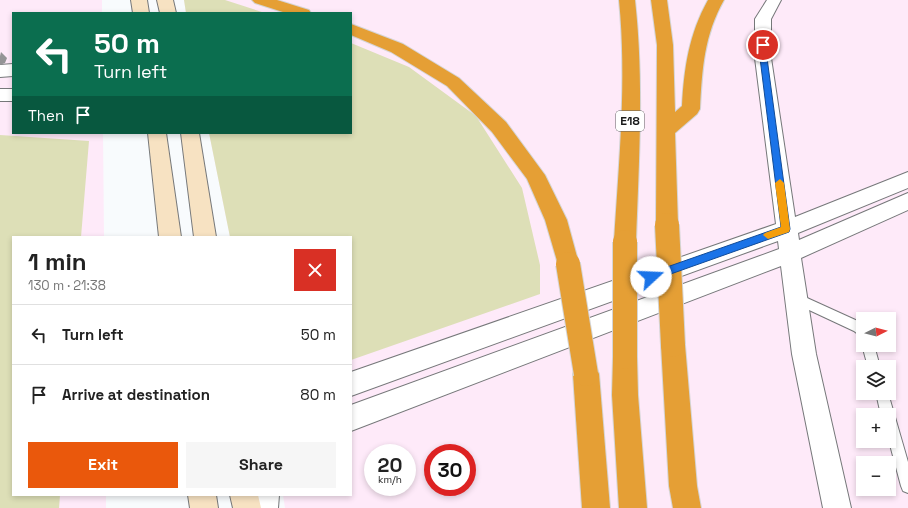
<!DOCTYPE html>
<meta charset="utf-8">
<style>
:root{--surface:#fff;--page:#f6f6f6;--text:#222;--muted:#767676;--line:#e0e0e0;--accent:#ea580c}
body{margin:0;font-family:"Space Grotesk",sans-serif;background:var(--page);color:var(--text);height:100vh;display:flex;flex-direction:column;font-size:15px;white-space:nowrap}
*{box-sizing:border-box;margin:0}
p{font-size:13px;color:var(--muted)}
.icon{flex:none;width:22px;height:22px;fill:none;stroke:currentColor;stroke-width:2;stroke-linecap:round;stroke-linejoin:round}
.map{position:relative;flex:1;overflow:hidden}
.side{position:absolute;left:12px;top:236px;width:340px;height:260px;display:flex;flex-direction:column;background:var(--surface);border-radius:0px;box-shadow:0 2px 6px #0003}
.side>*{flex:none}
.top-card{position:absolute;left:12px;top:12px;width:340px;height:122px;border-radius:0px;box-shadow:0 2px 6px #0003;background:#0b6e4f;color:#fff;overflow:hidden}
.needle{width:26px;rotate:84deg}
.buttons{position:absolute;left:856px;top:312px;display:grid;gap:8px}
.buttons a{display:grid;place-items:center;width:40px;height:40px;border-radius:0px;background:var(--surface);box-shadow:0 2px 6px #0003;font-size:20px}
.speed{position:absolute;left:364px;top:444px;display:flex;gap:8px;font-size:20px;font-weight:700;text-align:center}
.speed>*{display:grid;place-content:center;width:52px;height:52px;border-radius:50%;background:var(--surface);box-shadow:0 2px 6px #0003;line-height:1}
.speed small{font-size:10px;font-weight:400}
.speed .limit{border:6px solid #d22;background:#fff;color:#111}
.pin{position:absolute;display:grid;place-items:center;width:34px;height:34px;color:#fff;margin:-17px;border:2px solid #fff;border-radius:50%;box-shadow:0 1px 4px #0007}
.me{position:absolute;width:44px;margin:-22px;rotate:70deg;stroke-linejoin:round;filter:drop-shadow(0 0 3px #0008)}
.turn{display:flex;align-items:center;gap:14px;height:84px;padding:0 16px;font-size:18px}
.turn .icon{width:52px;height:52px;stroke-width:2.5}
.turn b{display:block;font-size:28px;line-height:34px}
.then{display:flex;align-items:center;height:38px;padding:0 16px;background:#0003;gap:8px;font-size:15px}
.round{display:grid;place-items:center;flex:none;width:42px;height:42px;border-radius:0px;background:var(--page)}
.headline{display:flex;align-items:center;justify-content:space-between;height:68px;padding:0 16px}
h1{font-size:24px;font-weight:700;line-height:30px}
.button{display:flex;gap:8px;margin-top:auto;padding:8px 16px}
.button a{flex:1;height:46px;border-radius:0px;background:var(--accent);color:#fff;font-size:16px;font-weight:700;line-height:46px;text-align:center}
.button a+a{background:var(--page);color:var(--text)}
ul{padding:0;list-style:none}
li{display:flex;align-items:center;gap:12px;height:60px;padding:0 16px;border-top:1px solid var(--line)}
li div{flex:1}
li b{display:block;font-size:15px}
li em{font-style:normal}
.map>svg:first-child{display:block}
</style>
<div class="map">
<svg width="908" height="508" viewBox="0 0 908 508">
<rect width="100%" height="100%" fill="#f8fbfd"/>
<!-- education -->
<g fill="#feeaf9" fill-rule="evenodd">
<path d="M 0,0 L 102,0 L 102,13 L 13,13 L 13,133 L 103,133 L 104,237 L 13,237 L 13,495 L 106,495 L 106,508 L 0,508 Z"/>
<path d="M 184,0 L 908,0 L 908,508 L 285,508 L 283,495 L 351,495 L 351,237 L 230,237 L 209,133 L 351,133 L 351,13 L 186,13 ZM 863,319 L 889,319 L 889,345 L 863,345 ZM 863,367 L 889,367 L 889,393 L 863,393 ZM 863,415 L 889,415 L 889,441 L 863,441 ZM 373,453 L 407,453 L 407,487 L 373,487 ZM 433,453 L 467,453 L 467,487 L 433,487 ZM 863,463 L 889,463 L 889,489 L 863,489 Z"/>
</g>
<!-- green -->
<g fill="#dddfb7">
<path d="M 184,0 L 225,0 L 265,13 L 186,13 Z"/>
<path d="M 351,43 L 409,67 L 476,116 L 522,188 L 540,265 L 540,294 L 351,360 L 351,237 L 230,237 L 209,133 L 351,133 Z"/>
<path d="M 0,135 L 89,141 L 81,237 L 13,237 L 13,495 L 60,495 L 59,508 L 0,508 Z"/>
</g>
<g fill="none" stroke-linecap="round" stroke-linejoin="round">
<defs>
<g id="service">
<path d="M 796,293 L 862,323 L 863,338 L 854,331 L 792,302 L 790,298 L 792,294 Z"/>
<path d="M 863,342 L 863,345 L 874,345 L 880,367 L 868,367 L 862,345 Z"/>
<path d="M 876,393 L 888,393 L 908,462 L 908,493 L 903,491 L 901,486 L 889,441 L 889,415 L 881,415 Z"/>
</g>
<g id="minor">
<path d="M 767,0 L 781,0 L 771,19 L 771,58 L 795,217 L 908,172 L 908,188 L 798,233 L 799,240 L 908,193 L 908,210 L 801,258 L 816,354 L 851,508 L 823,508 L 792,354 L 781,266 L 351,431 L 351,405 L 779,249 L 778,241 L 351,396 L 351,372 L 776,224 L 755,58 L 755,19 Z"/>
<path d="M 253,495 L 279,495 L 278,508 L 250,508 Z"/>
</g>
<g id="tertiary">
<path d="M 13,64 L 13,76 L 0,77 L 0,65 Z"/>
<rect x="0" y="89" width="13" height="12"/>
</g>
<g id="secondary">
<path d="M 131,0 L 147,0 L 149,13 L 133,13 Z"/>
<path d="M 157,0 L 173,0 L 176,13 L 160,13 Z"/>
<path d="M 148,133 L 166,133 L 181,237 L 159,237 Z"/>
<path d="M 181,133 L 199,133 L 216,237 L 194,237 Z"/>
<path d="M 188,495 L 216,495 L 218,508 L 190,508 Z"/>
<path d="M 230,495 L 258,495 L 261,508 L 233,508 Z"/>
</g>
<g id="motorway">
<path d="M 252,0 L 277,0 L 309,10 L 311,13 L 286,13 L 255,3 Z"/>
<path d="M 619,0 L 635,0 C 644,81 639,161 636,242 L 633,249 L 625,251 L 617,249 L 614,242 C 619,161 627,81 619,0 Z"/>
<path d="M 651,0 L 667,0 L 673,45 L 675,112 L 682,106 C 684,68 689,34 708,0 L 724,0 C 704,35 702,70 700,109 L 697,114 L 675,133 L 678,225 L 675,231 L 667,234 L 659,231 L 656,225 L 657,45 Z"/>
<path d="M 351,24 L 403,44 L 459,78 L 506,122 L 545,175 L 567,220 L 579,264 L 576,271 L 568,274 L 560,271 L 545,220 L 527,179 L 492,132 L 447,86 L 391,52 L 351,35 Z"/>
<path d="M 673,333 L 682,337 L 685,345 L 697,486 L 701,508 L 673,508 L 669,486 L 661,345 L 664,337 Z"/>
<path d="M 625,345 L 634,349 L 637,357 L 638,395 L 647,508 L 619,508 L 612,395 L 613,357 L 616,349 Z"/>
<path d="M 586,362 L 595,365 L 599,374 L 610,508 L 582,508 L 573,374 L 577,365 Z"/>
</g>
</defs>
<!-- service casing -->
<use href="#service" stroke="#76787a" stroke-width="2"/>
<!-- minor casing -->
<use href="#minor" stroke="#76787a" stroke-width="2"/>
<!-- tertiary casing -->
<use href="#tertiary" stroke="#76787a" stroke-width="2"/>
<!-- secondary casing -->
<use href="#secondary" stroke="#76787a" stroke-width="2"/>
<!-- motorway casing -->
<use href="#motorway" stroke="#d5d5d6" stroke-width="2"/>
<!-- service -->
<use href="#service" fill="#fff" fill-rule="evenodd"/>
<!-- minor -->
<use href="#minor" fill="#fff" fill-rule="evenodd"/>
<!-- tertiary -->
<use href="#tertiary" fill="#fff" fill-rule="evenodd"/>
<!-- secondary -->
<use href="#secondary" fill="#f7e2c2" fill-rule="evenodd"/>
<!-- motorway -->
<use href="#motorway" fill="#e59f35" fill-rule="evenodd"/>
<defs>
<g id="motorway-bridge">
<path d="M 667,225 L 673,345"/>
<path d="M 625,242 L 625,357"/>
<path d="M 568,264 L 586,374"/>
</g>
</defs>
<!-- motorway-bridge casing -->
<use href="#motorway-bridge" stroke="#d5d5d6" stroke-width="26" stroke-linecap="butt"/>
<!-- motorway-bridge -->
<use href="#motorway-bridge" stroke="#e59f35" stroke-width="24"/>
</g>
<!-- shaded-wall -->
<path fill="#949496" d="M 1,52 L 7,58 L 5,63 L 0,65 L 0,56 Z"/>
<!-- route -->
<path fill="#1a73e8" stroke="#114b97" d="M 761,44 L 766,45 L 767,58 L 790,229 L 789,232 L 651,281 L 647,280 L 647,274 L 781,227 L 760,58 Z"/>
<!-- slow -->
<path fill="#f59e0b" d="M 780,179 L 784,183 L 790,229 L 789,232 L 768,239 L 763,235 L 765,233 L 781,227 L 775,183 Z"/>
<g text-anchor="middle" stroke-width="3.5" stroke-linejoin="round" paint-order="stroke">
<!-- shield labels -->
<rect fill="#fff" stroke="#5d5d5e" stroke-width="1" x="616" y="111" width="28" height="20" rx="3"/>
<g font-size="12" font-weight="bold" fill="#171819">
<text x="630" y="125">E18</text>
</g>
</g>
</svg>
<div class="buttons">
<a><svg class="needle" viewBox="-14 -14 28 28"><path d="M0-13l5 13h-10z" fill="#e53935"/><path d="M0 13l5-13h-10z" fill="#767676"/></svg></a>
<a><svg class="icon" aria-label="layers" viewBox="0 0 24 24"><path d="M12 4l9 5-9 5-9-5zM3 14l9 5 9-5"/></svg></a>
<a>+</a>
<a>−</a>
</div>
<div class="speed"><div>20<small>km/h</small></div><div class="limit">30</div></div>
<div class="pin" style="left:763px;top:45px;background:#d93025"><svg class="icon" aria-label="arrive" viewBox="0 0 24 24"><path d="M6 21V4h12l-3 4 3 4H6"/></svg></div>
<svg class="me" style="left:651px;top:277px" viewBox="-20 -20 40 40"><circle r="19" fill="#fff"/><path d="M0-13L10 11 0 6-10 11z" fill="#1a73e8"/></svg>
<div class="top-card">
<div class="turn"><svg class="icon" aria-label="left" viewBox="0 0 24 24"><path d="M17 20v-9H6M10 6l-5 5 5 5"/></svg><div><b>50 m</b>Turn left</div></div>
<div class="then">Then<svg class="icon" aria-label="arrive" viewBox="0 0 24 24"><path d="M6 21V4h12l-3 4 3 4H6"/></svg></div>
</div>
<section class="side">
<div class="headline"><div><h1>1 min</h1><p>130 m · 21:38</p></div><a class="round" style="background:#d93025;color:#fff"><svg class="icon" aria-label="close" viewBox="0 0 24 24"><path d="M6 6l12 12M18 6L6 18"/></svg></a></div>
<ul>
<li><svg class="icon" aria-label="left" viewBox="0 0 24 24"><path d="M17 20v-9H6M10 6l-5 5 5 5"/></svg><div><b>Turn left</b></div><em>50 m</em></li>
<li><svg class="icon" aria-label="arrive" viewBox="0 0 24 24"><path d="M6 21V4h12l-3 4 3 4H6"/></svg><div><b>Arrive at destination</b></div><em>80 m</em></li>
</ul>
<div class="button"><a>Exit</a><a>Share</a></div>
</section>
</div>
